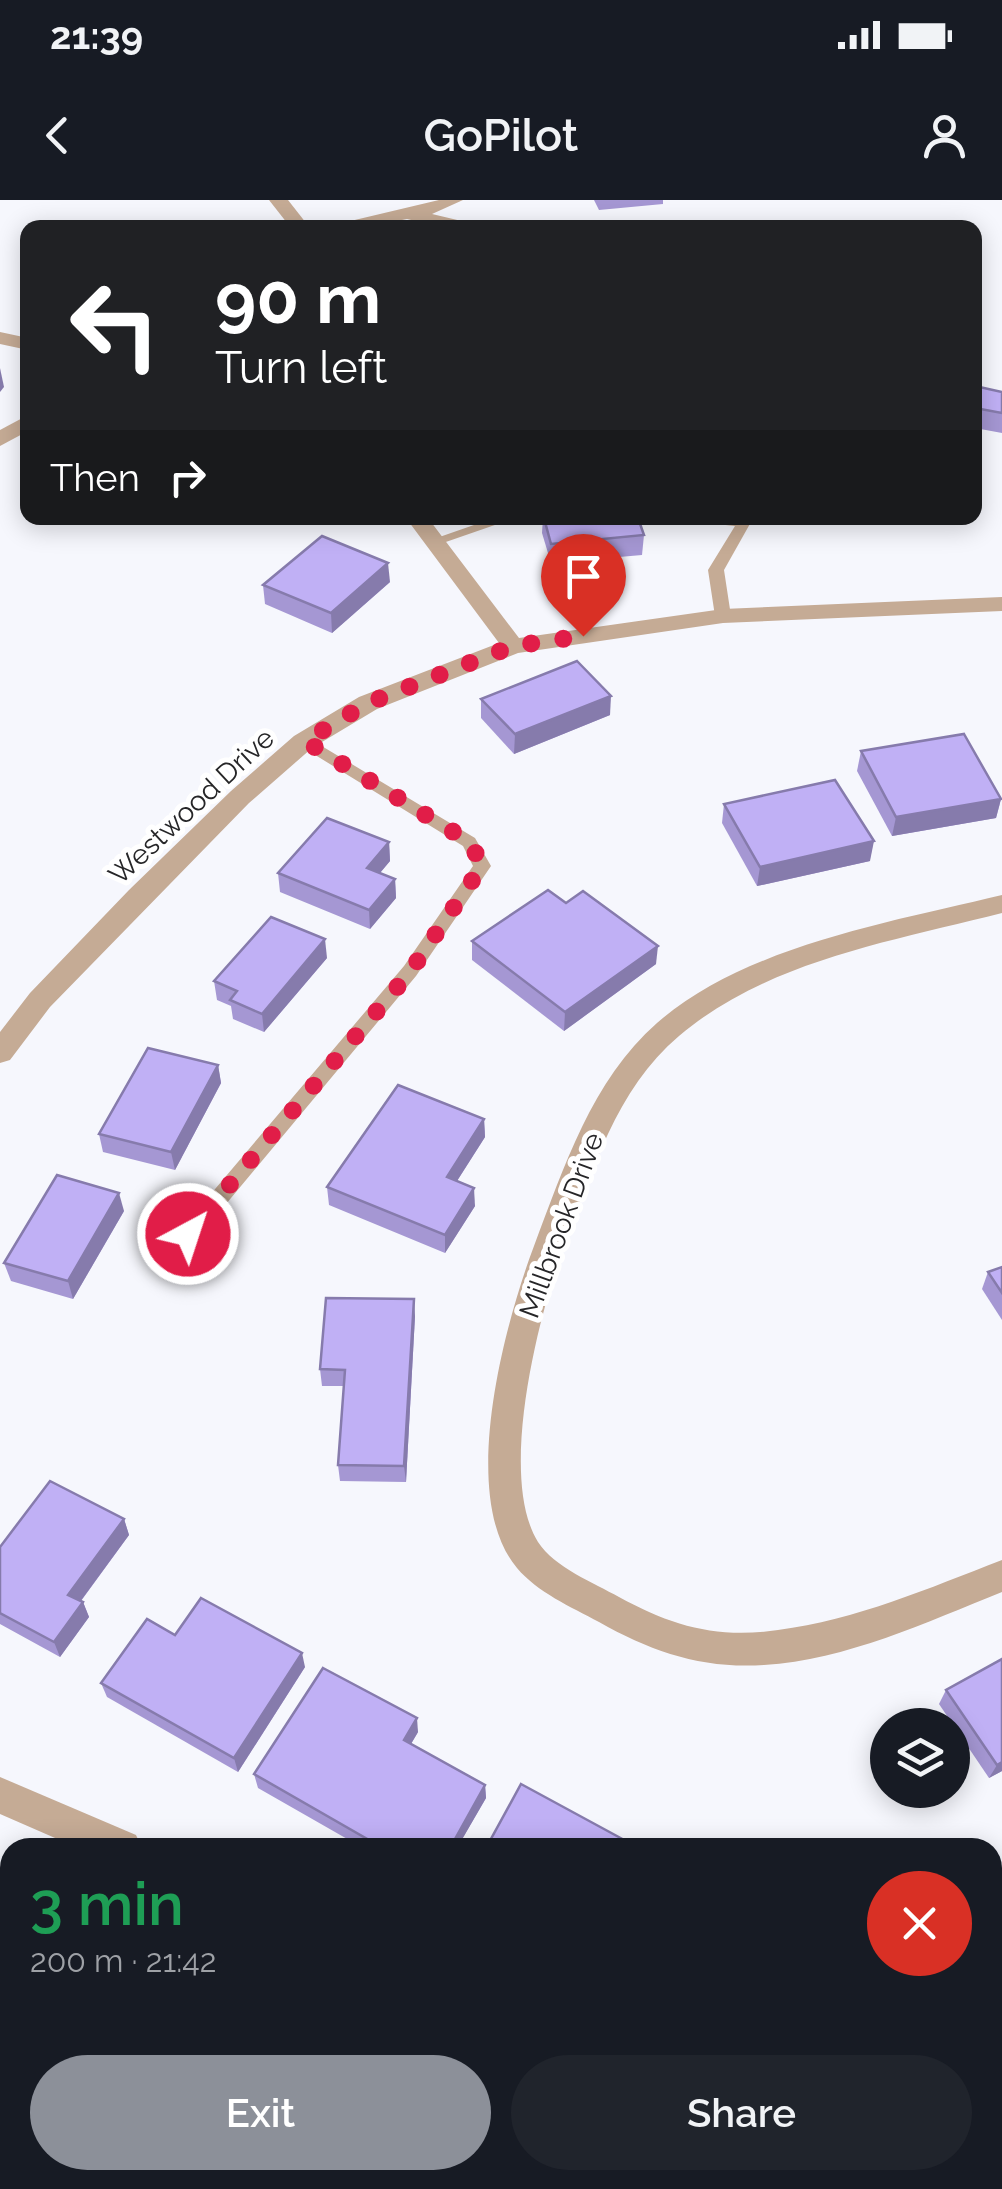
<!DOCTYPE html>
<meta charset="utf-8">
<style>
:root{--surface:#171b24;--page:#20242c;--text:#f1f3f6;--muted:#9ea1a6;--accent:#8c9099}
body{margin:0;font-family:Raleway,sans-serif;background:var(--page);color:var(--text);height:100vh;display:flex;flex-direction:column;font-size:38px;white-space:nowrap}
*{box-sizing:border-box;margin:0}
p{font-size:32px;color:var(--muted)}
.icon{flex:none;width:55px;height:55px;fill:none;stroke:currentColor;stroke-width:2;stroke-linecap:round;stroke-linejoin:round}
.map{position:relative;flex:1;overflow:hidden}
.details{position:absolute;left:0px;top:1638px;width:1002px;height:352px;display:flex;flex-direction:column;background:var(--surface);border-radius:30px 30px 0 0;box-shadow:0 5px 25px #0003}
.details>*{flex:none}
.guide{position:absolute;left:20px;top:20px;width:962px;height:305px;border-radius:20px;box-shadow:0 5px 25px #0003;background:#202124;color:#fff;overflow:hidden}
.tools{position:absolute;left:870px;top:1508px;display:grid;gap:20px}
.tools a{display:grid;place-items:center;width:100px;height:100px;border-radius:50%;background:var(--surface);box-shadow:0 5px 25px #0003;font-size:50px}
.pin{position:absolute;display:grid;place-items:center;width:85px;height:85px;color:#fff;margin:-102px -42px;border-radius:50% 50% 50% 0;rotate:-45deg;box-shadow:0 0 10px #0007}
.pin .icon{rotate:45deg}
.me{position:absolute;width:110px;margin:-55px;rotate:40deg;stroke-linejoin:round;filter:drop-shadow(0 0 8px #0008)}
.turn{display:flex;align-items:center;gap:35px;height:210px;padding:0 30px;font-size:45px}
.turn .icon{width:130px;height:130px;stroke-width:2.5}
.turn b{display:block;font-size:70px;line-height:85px}
.then{display:flex;align-items:center;height:95px;padding:0 30px;background:#0003;gap:20px;font-size:38px}
.round{display:grid;place-items:center;flex:none;width:105px;height:105px;border-radius:52px;background:var(--page)}
.summary{display:flex;align-items:center;justify-content:space-between;height:170px;padding:0 30px}
h1{font-size:60px;font-weight:600;line-height:75px;color:#1e9e55}
.button{display:flex;gap:20px;margin-top:auto;padding:20px 30px}
.button a{flex:1;height:115px;border-radius:60px;background:var(--accent);color:#fff;font-size:40px;font-weight:600;line-height:115px;text-align:center}
.button a+a{background:var(--page);color:var(--text)}
.status{display:flex;justify-content:space-between;align-items:center;height:70px;padding:0 50px;background:var(--surface);direction:ltr}
.status svg{height:28px;fill:currentColor}
header{display:flex;justify-content:space-between;align-items:center;height:130px;padding:0 30px;background:var(--surface);font-size:45px;font-weight:600}
.map>svg:first-child{display:block}
</style>
<div class="status"><b>21:39</b><svg viewBox="0 0 49 12"><path d="M0 12V9h3v3zM5 12V6h3v6zM10 12V3h3v9zM15 12V0h3v12zM26 1h20v11H26zM47 4h2v5h-2z"/></svg></div>
<header><svg class="icon" aria-label="back" viewBox="0 0 24 24"><path d="M15 5l-7 7 7 7"/></svg>GoPilot<svg class="icon" aria-label="person" viewBox="0 0 24 24"><circle cx="12" cy="8" r="4"/><path d="M4 21q1-7 8-7t8 7"/></svg></header>
<div class="map">
<svg width="1002" height="1989" viewBox="0 0 1002 1989">
<rect width="100%" height="100%" fill="#f6f7fd"/>
<g fill="none" stroke-linecap="round" stroke-linejoin="round">
<!-- service -->
<g fill="#c5ab95" fill-rule="evenodd">
<path d="M 494,318 L 515,318 L 440,344 L 435,345 L 428,341 Z"/>
<path d="M 690,318 L 743,318 L 751,322 L 724,370 L 731,416 L 728,419 L 723,421 L 715,416 L 708,370 L 735,326 L 697,322 Z"/>
<path d="M 305,536 L 475,638 L 491,666 L 416,776 L 196,1040 L 182,1040 L 179,1034 L 182,1028 L 404,766 L 473,666 L 463,646 L 299,545 L 297,541 Z"/>
</g>
<!-- minor -->
<g fill="#c5ab95" fill-rule="evenodd">
<path d="M 269,0 L 288,0 L 310,28 L 291,28 Z"/>
<path d="M 439,0 L 463,0 L 432,14 L 491,28 L 445,28 L 407,19 L 362,28 L 321,28 Z"/>
<path d="M 28,215 L 28,231 L 0,246 L 0,230 Z"/>
<path d="M 1002,695 L 1002,713 C 893,741 767,761 679,836 C 616,889 592,972 564,1046 C 539,1114 497,1276 538,1342 C 554,1367 594,1383 619,1397 C 672,1426 717,1439 778,1430 C 856,1420 929,1388 1002,1360 L 1002,1392 C 927,1422 846,1460 764,1465 C 702,1469 652,1452 599,1422 C 571,1407 537,1392 517,1368 C 457,1297 505,1123 534,1046 C 564,967 592,880 657,823 C 745,746 891,722 1002,695 Z"/>
<path d="M 0,1577 L 136,1635 L 142,1648 L 78,1648 L 0,1614 Z"/>
<path d="M 640,1980 L 692,1980 L 696,1989 L 644,1989 Z"/>
</g>
<!-- tertiary -->
<g fill="#c5ab95" fill-rule="evenodd">
<path d="M 0,132 L 28,138 L 28,150 L 0,144 Z"/>
<path d="M 406,318 L 428,318 L 519,438 L 723,409 L 1002,397 L 1002,411 L 723,423 L 518,453 L 377,509 L 312,548 L 249,603 L 50,807 L 10,860 L 0,863 L 0,832 L 30,793 L 129,690 L 231,591 L 294,536 L 359,497 L 499,443 Z"/>
</g>
</g>
<!-- wall -->
<g fill="#a597d3">
<path d="M 594,0 L 663,0 L 663,4 L 599,10 Z"/>
<path d="M 975,186 L 1002,192 L 1002,233 L 975,228 Z"/>
<path d="M 543,318 L 638,318 L 644,335 L 642,355 L 551,363 L 542,333 Z"/>
<path d="M 390,382 L 332,433 L 265,404 L 263,385 Z"/>
<path d="M 481,499 L 610,515 L 514,554 L 481,518 Z"/>
<path d="M 861,551 L 1001,599 L 996,618 L 892,636 L 857,571 Z"/>
<path d="M 724,604 L 870,661 L 757,686 L 722,623 Z"/>
<path d="M 389,642 L 390,661 L 380,673 L 395,679 L 396,698 L 370,729 L 280,692 L 278,673 Z"/>
<path d="M 472,741 L 656,764 L 564,831 L 472,760 Z"/>
<path d="M 327,758 L 264,832 L 233,819 L 231,806 L 217,800 L 214,781 Z"/>
<path d="M 218,865 L 221,883 L 175,970 L 103,952 L 99,934 Z"/>
<path d="M 484,919 L 485,937 L 457,981 L 475,1006 L 445,1053 L 329,1005 L 327,987 Z"/>
<path d="M 124,1011 L 73,1099 L 11,1081 L 4,1063 Z"/>
<path d="M 1002,1067 L 1002,1120 L 982,1089 L 988,1072 Z"/>
<path d="M 415,1116 L 406,1282 L 340,1281 L 338,1265 L 344,1186 L 322,1186 L 320,1169 Z"/>
<path d="M 124,1319 L 129,1335 L 81,1401 L 83,1402 L 89,1417 L 60,1457 L 0,1424 L 0,1347 Z"/>
<path d="M 175,1435 L 305,1467 L 238,1572 L 107,1497 L 101,1483 Z"/>
<path d="M 946,1490 L 1002,1571 L 989,1578 L 939,1504 Z"/>
<path d="M 418,1532 L 411,1544 L 485,1585 L 486,1598 L 457,1648 L 363,1648 L 258,1588 L 254,1574 Z"/>
<path d="M 1002,1903 L 1002,1989 L 970,1989 L 974,1980 L 992,1980 L 992,1928 Z"/>
<path d="M 48,1980 L 117,1980 L 112,1989 L 65,1989 Z"/>
</g>
<!-- shaded-wall -->
<g fill="#867bac">
<path d="M 0,168 L 4,187 L 0,192 Z"/>
<path d="M 388,363 L 390,382 L 332,433 L 331,413 Z"/>
<path d="M 611,496 L 610,515 L 514,554 L 515,534 Z"/>
<path d="M 1001,599 L 996,618 L 892,636 L 896,617 Z"/>
<path d="M 874,641 L 870,661 L 757,686 L 760,667 Z"/>
<path d="M 389,642 L 390,661 L 368,687 L 367,668 Z"/>
<path d="M 395,679 L 396,698 L 370,729 L 369,710 Z"/>
<path d="M 325,739 L 327,758 L 264,832 L 262,814 Z"/>
<path d="M 658,746 L 656,764 L 564,831 L 565,812 Z"/>
<path d="M 218,865 L 221,883 L 175,970 L 171,952 Z"/>
<path d="M 484,919 L 485,937 L 448,995 L 447,977 Z"/>
<path d="M 474,988 L 475,1006 L 445,1053 L 445,1035 Z"/>
<path d="M 119,993 L 124,1011 L 73,1099 L 68,1081 Z"/>
<path d="M 414,1099 L 415,1116 L 406,1282 L 404,1266 Z"/>
<path d="M 124,1319 L 129,1335 L 74,1410 L 68,1395 Z"/>
<path d="M 83,1402 L 89,1417 L 60,1457 L 54,1442 Z"/>
<path d="M 302,1453 L 305,1467 L 238,1572 L 234,1558 Z"/>
<path d="M 417,1518 L 418,1532 L 405,1554 L 404,1540 Z"/>
<path d="M 1002,1562 L 1002,1571 L 989,1578 L 997,1565 Z"/>
<path d="M 485,1585 L 486,1598 L 457,1648 L 450,1648 Z"/>
<path d="M 106,1980 L 117,1980 L 112,1989 L 101,1989 Z"/>
</g>
<!-- building -->
<g fill="#c0b0f5" stroke="#867bac" stroke-width="2.5">
<path d="M 975,186 L 1002,192 L 1002,213 L 975,208 Z"/>
<path d="M 544,318 L 638,318 L 644,335 L 551,344 Z"/>
<path d="M 322,336 L 388,363 L 331,413 L 263,385 Z"/>
<path d="M 577,461 L 611,496 L 515,534 L 481,499 Z"/>
<path d="M 964,534 L 1001,599 L 896,617 L 861,551 Z"/>
<path d="M 835,580 L 874,641 L 760,667 L 724,604 Z"/>
<path d="M 327,618 L 389,642 L 367,668 L 395,679 L 369,710 L 278,673 Z"/>
<path d="M 548,690 L 566,703 L 583,691 L 658,746 L 565,812 L 472,741 Z"/>
<path d="M 271,717 L 325,739 L 262,814 L 230,800 L 237,791 L 214,781 Z"/>
<path d="M 148,848 L 218,865 L 171,952 L 99,934 Z"/>
<path d="M 398,885 L 484,919 L 447,977 L 474,988 L 445,1035 L 327,987 Z"/>
<path d="M 57,975 L 119,993 L 68,1081 L 4,1063 Z"/>
<path d="M 1002,1067 L 1002,1093 L 988,1072 Z"/>
<path d="M 326,1098 L 414,1099 L 404,1266 L 338,1265 L 345,1170 L 320,1169 Z"/>
<path d="M 50,1281 L 124,1319 L 68,1395 L 83,1402 L 54,1442 L 0,1413 L 0,1347 Z"/>
<path d="M 201,1398 L 302,1453 L 234,1558 L 101,1483 L 147,1419 L 175,1435 Z"/>
<path d="M 1002,1459 L 1002,1562 L 997,1565 L 946,1490 Z"/>
<path d="M 323,1468 L 417,1518 L 404,1540 L 485,1585 L 450,1648 L 383,1648 L 254,1574 Z"/>
<path d="M 521,1584 L 639,1648 L 486,1648 Z"/>
<path d="M 0,1835 L 10,1840 L 10,1956 L 0,1951 Z"/>
<path d="M 1002,1917 L 1002,1989 L 984,1989 L 977,1985 L 979,1980 L 992,1980 L 992,1943 Z"/>
<path d="M 55,1980 L 106,1980 L 101,1989 L 72,1989 Z"/>
</g>
<g fill="none" stroke-linecap="round" stroke-linejoin="round">
<!-- route -->
<path stroke="#e11d48" stroke-width="18" stroke-dasharray="0 32.4" d="M 188,1034 L 410,772 L 482,666 L 470,642 L 305,541 L 368,503 L 513,446 L 583,436"/>
</g>
<g text-anchor="middle" stroke-width="10" stroke-linejoin="round" paint-order="stroke">
<!-- street labels -->
<g font-size="28" fill="#262628" stroke="#fff">
<text transform="translate(191 606) rotate(-43)" y="10">Westwood Drive</text>
<text transform="translate(561 1025) rotate(-70)" y="10">Millbrook Drive</text>
</g>
</g>
</svg>
<div class="tools">
<a><svg class="icon" aria-label="layers" viewBox="0 0 24 24"><path d="M12 4l9 5-9 5-9-5zM3 14l9 5 9-5"/></svg></a>
</div>
<div class="pin" style="left:583px;top:436px;background:#d93025"><svg class="icon" aria-label="arrive" viewBox="0 0 24 24"><path d="M6 21V4h12l-3 4 3 4H6"/></svg></div>
<svg class="me" style="left:188px;top:1034px" viewBox="-20 -20 40 40"><circle r="17" fill="#e11d48" stroke="#fff" stroke-width="3"/><path d="M0-11L8 9 0 5-8 9z" fill="#fff"/></svg>
<div class="guide">
<div class="turn"><svg class="icon" aria-label="left" viewBox="0 0 24 24"><path d="M17 20v-9H6M10 6l-5 5 5 5"/></svg><div><b>90 m</b>Turn left</div></div>
<div class="then">Then<svg class="icon" aria-label="right" viewBox="0 0 24 24"><path d="M7 20v-9h11M14 6l5 5-5 5"/></svg></div>
</div>
<section class="details">
<div class="summary"><div><h1>3 min</h1><p>200 m · 21:42</p></div><a class="round" style="background:#d93025;color:#fff"><svg class="icon" aria-label="close" viewBox="0 0 24 24"><path d="M6 6l12 12M18 6L6 18"/></svg></a></div>
<div class="button"><a>Exit</a><a>Share</a></div>
</section>
</div>
